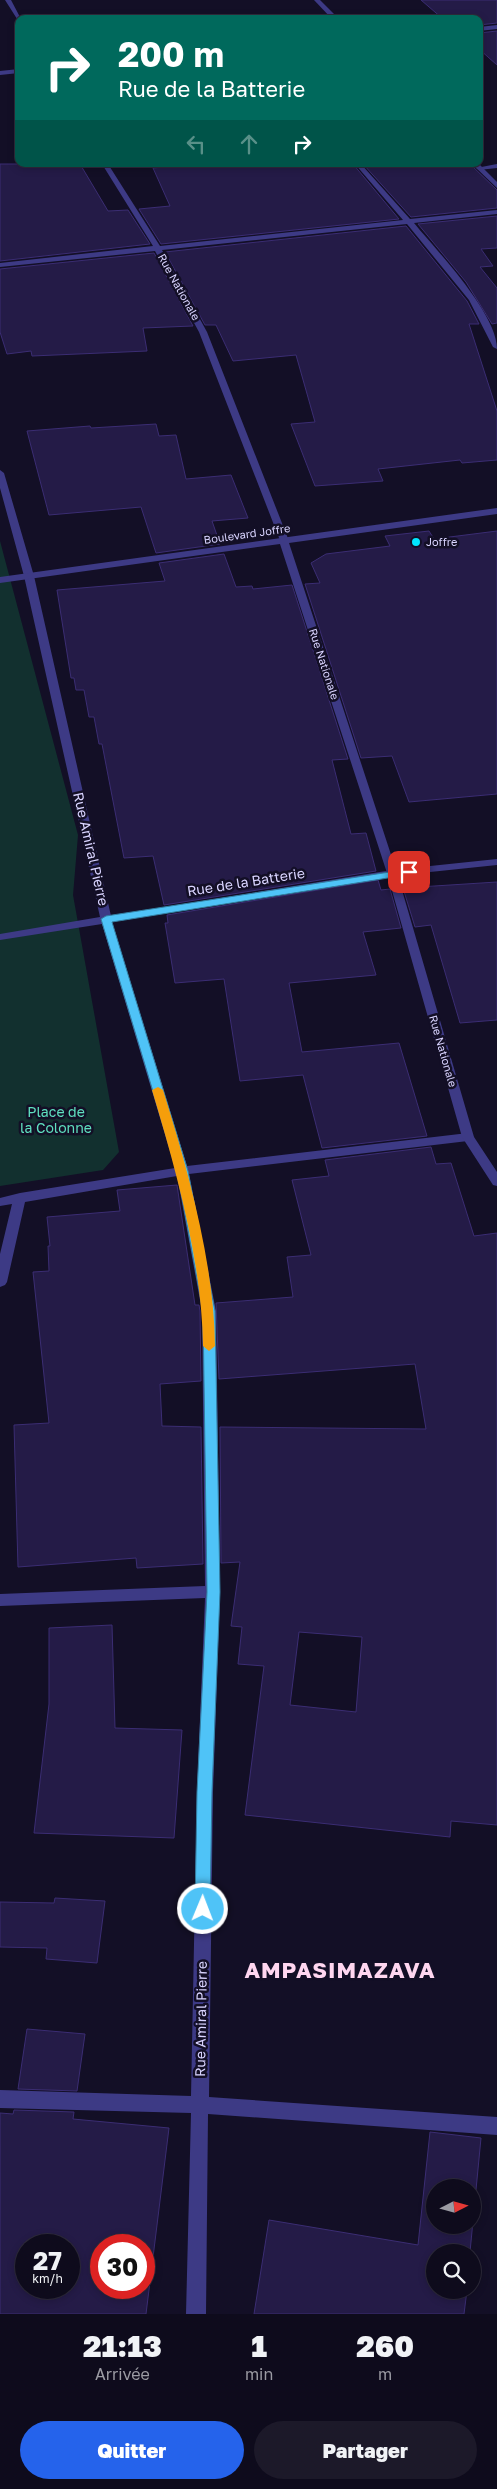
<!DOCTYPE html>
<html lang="fr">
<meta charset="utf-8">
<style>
:root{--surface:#0e0b1c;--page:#1c1929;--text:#f1f3f6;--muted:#9b9ba3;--line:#2e2b3b;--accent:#2563eb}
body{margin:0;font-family:"Golos Text",sans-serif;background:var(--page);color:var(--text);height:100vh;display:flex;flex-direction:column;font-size:19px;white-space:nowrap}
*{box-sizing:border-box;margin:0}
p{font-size:16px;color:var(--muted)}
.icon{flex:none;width:28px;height:28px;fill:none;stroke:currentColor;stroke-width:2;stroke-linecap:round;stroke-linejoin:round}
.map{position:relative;height:2314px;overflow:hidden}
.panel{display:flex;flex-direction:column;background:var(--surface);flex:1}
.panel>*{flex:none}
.guide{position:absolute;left:15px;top:15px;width:468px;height:152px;border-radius:10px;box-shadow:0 2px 8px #0003,0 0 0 1px var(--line);background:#00695c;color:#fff;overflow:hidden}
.needle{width:32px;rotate:84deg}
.controls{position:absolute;left:426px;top:2179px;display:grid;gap:10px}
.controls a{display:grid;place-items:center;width:55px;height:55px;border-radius:50%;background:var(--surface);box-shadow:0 2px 8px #0003,0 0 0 1px var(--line);font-size:25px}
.speed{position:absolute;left:15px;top:2234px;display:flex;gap:10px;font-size:25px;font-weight:700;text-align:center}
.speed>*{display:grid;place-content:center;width:65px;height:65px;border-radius:50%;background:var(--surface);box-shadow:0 2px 8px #0003,0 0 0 1px var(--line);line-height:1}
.speed small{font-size:12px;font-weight:400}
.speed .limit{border:8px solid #d22;background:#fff;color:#111}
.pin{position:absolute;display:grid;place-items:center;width:42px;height:42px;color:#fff;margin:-21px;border-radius:10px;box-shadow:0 2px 8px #0006}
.me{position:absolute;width:55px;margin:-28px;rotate:1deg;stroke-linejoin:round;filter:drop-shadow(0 0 4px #0008)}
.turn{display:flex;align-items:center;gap:18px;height:105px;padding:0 20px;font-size:22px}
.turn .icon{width:65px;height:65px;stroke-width:2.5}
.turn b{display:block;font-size:35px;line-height:42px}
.lanes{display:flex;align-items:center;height:48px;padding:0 20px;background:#0003;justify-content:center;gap:25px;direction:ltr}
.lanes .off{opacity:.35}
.eta{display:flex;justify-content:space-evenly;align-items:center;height:85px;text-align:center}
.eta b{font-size:30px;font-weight:800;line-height:35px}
.cta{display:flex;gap:10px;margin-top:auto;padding:10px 20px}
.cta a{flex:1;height:58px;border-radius:30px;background:var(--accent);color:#fff;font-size:20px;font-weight:800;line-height:58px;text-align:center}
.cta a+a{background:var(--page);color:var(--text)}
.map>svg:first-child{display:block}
</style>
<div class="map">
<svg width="497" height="2314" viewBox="0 0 497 2314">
<rect width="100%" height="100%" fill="#130f26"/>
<!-- green -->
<path fill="#12302f" d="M 0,541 L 78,835 L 73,895 L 119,1152 L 103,1170 L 0,1186 Z"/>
<!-- building -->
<g fill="#241b47" stroke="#3b2d73" fill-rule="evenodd">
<path d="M 421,0 L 497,0 L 497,23 L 479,25 L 479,19 L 443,19 Z"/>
<path d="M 497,31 L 497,65 L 479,49 L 479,33 Z"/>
<path d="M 0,164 L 80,164 L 108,211 L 128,210 L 150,244 L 0,261 Z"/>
<path d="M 163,164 L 353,164 L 399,219 L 161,244 L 139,209 L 170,206 L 153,168 L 165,167 Z"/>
<path d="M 363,164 L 470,164 L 497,190 L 497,208 L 411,217 Z"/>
<path d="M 497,216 L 497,248 L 481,249 L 493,266 L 480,267 L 497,288 L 497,323 L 492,324 L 466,282 L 418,224 Z"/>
<path d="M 406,226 L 467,301 L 479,324 L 469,324 L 497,411 L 497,460 L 462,463 L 460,460 L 378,469 L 383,481 L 315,486 L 291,424 L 315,422 L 296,355 L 233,361 L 216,325 L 205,325 L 165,252 Z"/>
<path d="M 154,253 L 193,326 L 143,328 L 147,351 L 32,356 L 31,351 L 7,354 L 0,332 L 0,269 Z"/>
<path d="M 156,424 L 159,436 L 176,435 L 186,479 L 231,475 L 248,518 L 212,521 L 220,544 L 156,553 L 141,507 L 49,515 L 27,431 L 90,426 L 91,428 Z"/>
<path d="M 429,531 L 434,539 L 497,531 L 497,794 L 409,802 L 392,756 L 361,758 L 305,584 L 320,583 L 311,563 L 326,554 L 390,546 L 385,536 Z"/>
<path d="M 224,554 L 236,587 L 252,586 L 253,589 L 292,585 L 348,759 L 332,760 L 351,834 L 366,833 L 376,871 L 164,905 L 153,856 L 124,858 L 102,744 L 99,744 L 94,717 L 89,717 L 84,690 L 76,690 L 74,678 L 71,678 L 57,590 L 165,581 L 159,563 Z"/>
<path d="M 378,880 L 381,890 L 390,889 L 401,928 L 363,932 L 376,975 L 289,983 L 302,1052 L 399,1043 L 427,1136 L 322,1148 L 303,1075 L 240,1081 L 224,979 L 175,983 L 165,923 L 168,923 L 167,915 Z"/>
<path d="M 497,882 L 497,1020 L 460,1023 L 431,925 L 415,927 L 403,888 Z"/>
<path d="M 431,1147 L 436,1164 L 451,1163 L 474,1236 L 497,1233 L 497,1825 L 451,1821 L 450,1837 L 245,1815 L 264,1666 L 238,1664 L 242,1627 L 231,1626 L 240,1562 L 221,1563 L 220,1427 L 426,1429 L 415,1364 L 219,1379 L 216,1303 L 293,1297 L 287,1257 L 311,1255 L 292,1180 L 329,1176 L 325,1160 ZM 299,1632 L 362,1637 L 356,1712 L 290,1705 Z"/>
<path d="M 177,1185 L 195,1305 L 199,1305 L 200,1311 L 201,1381 L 160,1384 L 162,1426 L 201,1427 L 203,1564 L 137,1568 L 136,1558 L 18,1567 L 14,1425 L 49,1423 L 33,1272 L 49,1271 L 48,1246 L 50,1246 L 47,1217 L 120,1211 L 117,1190 Z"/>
<path d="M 112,1625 L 115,1728 L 182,1730 L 174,1838 L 34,1833 L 49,1704 L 49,1628 Z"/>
<path d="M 55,1898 L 105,1901 L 97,1963 L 46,1959 L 47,1948 L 0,1947 L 0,1902 L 54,1903 Z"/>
<path d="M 27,2029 L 85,2034 L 77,2091 L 18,2089 Z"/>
<path d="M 14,2110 L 74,2112 L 73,2119 L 169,2128 L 146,2314 L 0,2314 L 0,2113 L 13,2114 ZM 26,2245 L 69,2245 L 69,2288 L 26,2288 ZM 101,2245 L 144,2245 L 144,2288 L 101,2288 Z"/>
<path d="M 430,2132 L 481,2138 L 470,2252 L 435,2252 L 435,2290 L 467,2290 L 464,2314 L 254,2314 L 269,2220 L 418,2245 ZM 435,2188 L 472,2188 L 472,2225 L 435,2225 Z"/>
</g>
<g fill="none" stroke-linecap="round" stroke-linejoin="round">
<!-- minor -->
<g fill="#3d3a85" fill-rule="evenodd">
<path d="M 5,0 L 11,0 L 21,19 L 19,19 L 19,22 Z"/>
<path d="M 102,164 L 108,164 L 160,246 L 403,220 L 355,164 L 361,164 L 410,219 L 497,210 L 497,214 L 414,223 C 437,251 497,313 497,349 L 493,347 L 469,300 L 407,224 L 162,250 L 207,332 L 289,541 L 281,543 L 199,332 L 155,251 L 0,267 L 0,263 L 153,246 Z"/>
<path d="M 497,164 L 497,168 L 479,170 L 476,168 Z"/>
<path d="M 0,470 L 4,473 L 34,576 L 111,916 L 392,870 L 497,859 L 497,865 L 392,876 L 112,922 L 187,1166 L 468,1133 L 474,1137 L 468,1141 L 189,1174 L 216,1311 L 220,1592 L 213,1792 L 209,2097 L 497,2117 L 497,2135 L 208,2114 L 206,2314 L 186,2314 L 191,2113 L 0,2108 L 0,2090 L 191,2096 L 197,1792 L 205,1598 L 0,1606 L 0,1594 L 205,1586 L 202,1311 L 177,1176 L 25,1202 L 7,1282 L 5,1285 L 0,1287 L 0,1254 L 12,1204 L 0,1206 L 0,1198 L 20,1193 L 175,1168 L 102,924 L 0,940 L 0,934 L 100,917 L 24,576 L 0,488 Z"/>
</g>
<!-- tertiary -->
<g fill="#3d3a85" fill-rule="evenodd">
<path d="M 314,0 L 320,0 L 339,19 L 332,19 Z"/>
<path d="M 497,25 L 497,29 L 479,31 L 479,27 Z"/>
<path d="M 19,69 L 19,73 L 0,75 L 0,71 Z"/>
<path d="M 472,164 L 479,164 L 497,182 L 497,188 Z"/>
<path d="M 497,508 L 497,514 L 289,543 L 397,873 L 474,1137 L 497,1172 L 497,1186 L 493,1185 L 462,1137 L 387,873 L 280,544 L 0,583 L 0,577 Z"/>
</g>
</g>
<!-- route -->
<path fill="#4fc3f7" stroke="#337fa1" d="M 409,869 L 414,872 L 413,874 L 112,922 L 188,1171 L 215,1311 L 220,1592 L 212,1792 L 210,1909 L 208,1914 L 203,1916 L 197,1914 L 195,1909 L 197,1792 L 207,1592 L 203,1311 L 177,1171 L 101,919 L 106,916 Z"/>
<!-- slow -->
<path fill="#f59e0b" d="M 158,1087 L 163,1090 C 188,1170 214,1262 215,1346 L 209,1351 L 203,1346 C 202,1262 176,1170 152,1090 Z"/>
<!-- markers -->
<circle fill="#00e5ff" stroke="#130f26" stroke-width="2" cx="416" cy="542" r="5"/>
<g text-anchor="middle" stroke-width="5" stroke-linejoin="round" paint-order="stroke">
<!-- far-street labels -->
<g font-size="11" fill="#d9d4ff" stroke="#130f26">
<text transform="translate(179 287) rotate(61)" y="4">Rue Nationale</text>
<text transform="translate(247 534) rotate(-8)" y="4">Boulevard Joffre</text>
<text transform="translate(324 664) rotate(72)" y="4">Rue Nationale</text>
<text transform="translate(443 1051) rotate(74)" y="4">Rue Nationale</text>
</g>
<!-- far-poi labels -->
<g font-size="11" fill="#d9d4ff" stroke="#130f26" text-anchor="start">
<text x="426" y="546">Joffre</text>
</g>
<!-- street labels -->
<g font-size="14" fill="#d9d4ff" stroke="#130f26">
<text transform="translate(91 849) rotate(77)" y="5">Rue Amiral Pierre</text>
<text transform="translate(246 882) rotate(-9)" y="5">Rue de la Batterie</text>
<text transform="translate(201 2019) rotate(-89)" y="5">Rue Amiral Pierre</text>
</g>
<!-- park labels -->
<g font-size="14" fill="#5fe0c0" stroke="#130f26">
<text x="56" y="1117">Place de<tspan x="56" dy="16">la Colonne</tspan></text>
</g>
<!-- near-district labels -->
<g font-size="22" font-weight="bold" letter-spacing="1" fill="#ffd6f0" stroke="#130f26">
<text x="340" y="1978">AMPASIMAZAVA</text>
</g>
</g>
</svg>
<div class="controls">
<a><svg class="needle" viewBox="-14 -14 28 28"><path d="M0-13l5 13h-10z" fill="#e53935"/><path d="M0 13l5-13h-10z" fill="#9b9ba3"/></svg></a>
<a><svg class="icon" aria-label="search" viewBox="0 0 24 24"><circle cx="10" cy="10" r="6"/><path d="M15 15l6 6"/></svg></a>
</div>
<div class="speed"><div>27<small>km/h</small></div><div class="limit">30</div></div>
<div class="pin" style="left:409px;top:872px;background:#d93025"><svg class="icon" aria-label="arrive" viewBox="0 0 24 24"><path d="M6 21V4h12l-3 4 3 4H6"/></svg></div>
<svg class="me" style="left:203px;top:1909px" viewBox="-20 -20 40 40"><circle r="17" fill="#4fc3f7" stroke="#fff" stroke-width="3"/><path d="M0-11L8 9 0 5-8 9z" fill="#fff"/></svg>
<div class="guide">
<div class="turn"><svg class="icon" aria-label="right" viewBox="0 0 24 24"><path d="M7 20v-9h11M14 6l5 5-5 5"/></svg><div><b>200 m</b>Rue de la Batterie</div></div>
<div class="lanes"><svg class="icon off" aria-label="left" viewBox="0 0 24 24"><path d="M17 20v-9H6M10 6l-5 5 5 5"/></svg><svg class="icon off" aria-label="ahead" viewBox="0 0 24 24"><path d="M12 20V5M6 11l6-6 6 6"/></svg><svg class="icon" aria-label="right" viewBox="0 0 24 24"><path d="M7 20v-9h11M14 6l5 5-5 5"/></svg></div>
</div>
</div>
<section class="panel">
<div class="eta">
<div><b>21:13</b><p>Arrivée</p></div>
<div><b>1</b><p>min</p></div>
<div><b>260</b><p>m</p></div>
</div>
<div class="cta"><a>Quitter</a><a>Partager</a></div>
</section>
